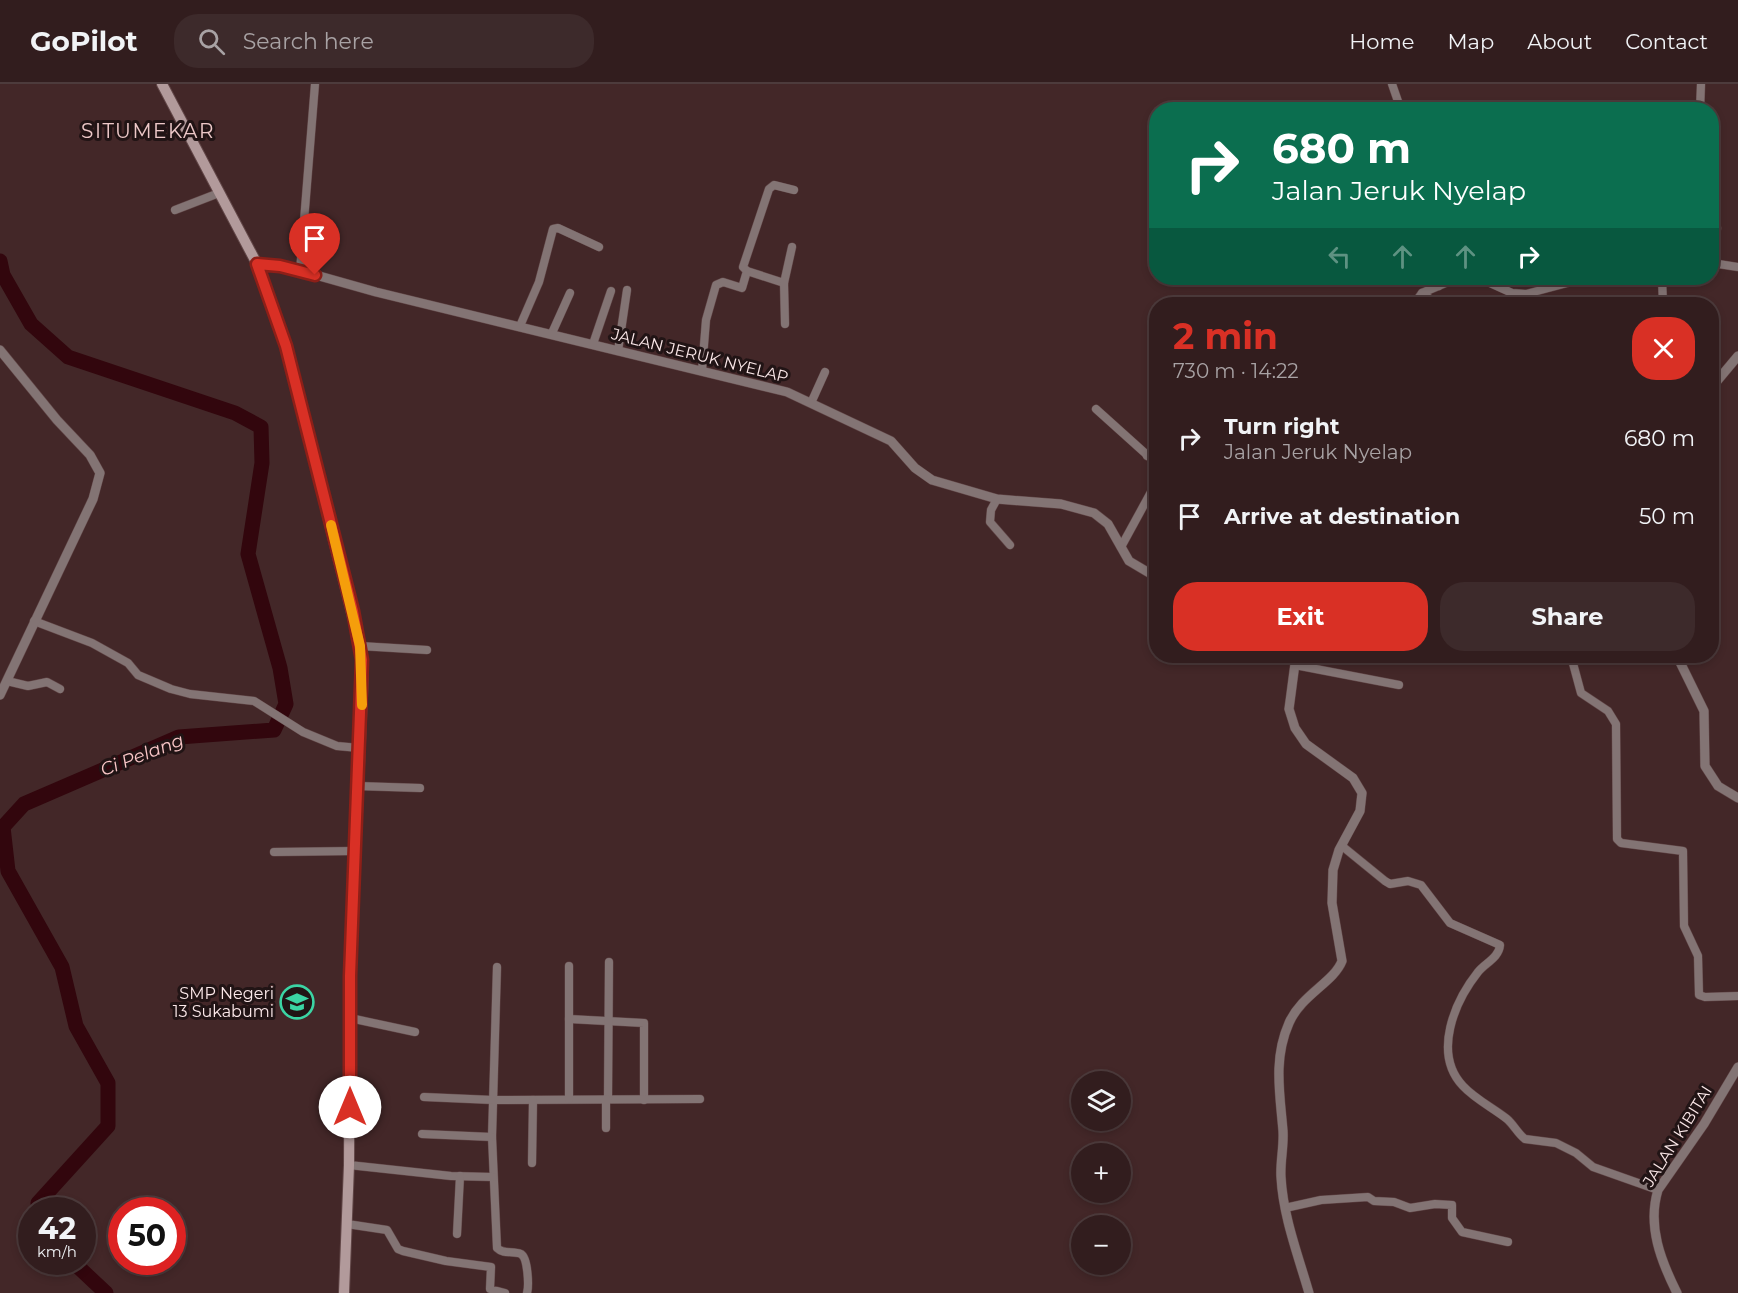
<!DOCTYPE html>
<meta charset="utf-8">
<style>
:root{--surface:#321d1e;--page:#3d2a2b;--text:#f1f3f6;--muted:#a8a2a4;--line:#4d3b3c;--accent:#d93025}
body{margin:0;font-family:Montserrat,sans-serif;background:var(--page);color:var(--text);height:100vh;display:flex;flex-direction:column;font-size:22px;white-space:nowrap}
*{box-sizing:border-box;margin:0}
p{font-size:20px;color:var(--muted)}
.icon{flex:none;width:33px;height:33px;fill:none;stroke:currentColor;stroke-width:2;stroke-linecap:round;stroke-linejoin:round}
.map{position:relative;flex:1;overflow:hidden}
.drawer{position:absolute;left:1149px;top:213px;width:570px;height:366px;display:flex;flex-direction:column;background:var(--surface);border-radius:24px;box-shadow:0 3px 9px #0003,0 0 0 2px var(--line)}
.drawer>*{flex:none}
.top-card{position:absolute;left:1149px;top:18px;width:570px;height:183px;border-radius:24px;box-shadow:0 3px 9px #0003,0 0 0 2px var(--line);background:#0b6e4f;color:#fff;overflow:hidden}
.tools{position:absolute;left:1071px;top:987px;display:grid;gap:12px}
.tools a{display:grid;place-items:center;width:60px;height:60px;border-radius:50%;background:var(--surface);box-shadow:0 3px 9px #0003,0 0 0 2px var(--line);font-size:30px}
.speed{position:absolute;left:18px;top:1113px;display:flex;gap:12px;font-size:30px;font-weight:700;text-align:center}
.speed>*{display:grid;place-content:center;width:78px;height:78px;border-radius:50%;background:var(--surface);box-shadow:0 3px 9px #0003,0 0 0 2px var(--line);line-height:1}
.speed small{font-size:15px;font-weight:400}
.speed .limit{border:9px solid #d22;background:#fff;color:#111}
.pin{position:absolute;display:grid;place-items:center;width:51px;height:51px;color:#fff;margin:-62px -26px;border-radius:50% 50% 50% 0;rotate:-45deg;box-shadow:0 0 6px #0007}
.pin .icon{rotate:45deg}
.me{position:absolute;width:66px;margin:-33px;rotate:0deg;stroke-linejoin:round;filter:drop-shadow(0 0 4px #0008)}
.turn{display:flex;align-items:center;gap:21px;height:126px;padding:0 24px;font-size:27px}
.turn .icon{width:78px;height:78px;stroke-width:2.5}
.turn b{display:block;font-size:42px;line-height:51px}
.lanes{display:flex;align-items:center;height:57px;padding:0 24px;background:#0003;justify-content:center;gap:30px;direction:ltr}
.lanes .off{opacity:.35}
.round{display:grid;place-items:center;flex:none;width:63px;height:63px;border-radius:24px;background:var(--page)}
.head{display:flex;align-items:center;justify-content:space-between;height:102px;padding:0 24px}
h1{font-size:36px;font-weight:700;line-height:45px;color:var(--accent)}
.primary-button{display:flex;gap:12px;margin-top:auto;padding:12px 24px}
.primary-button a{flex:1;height:69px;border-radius:24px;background:var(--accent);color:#fff;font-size:24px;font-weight:700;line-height:69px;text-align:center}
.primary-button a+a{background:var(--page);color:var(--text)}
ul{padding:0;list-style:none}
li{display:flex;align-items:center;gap:18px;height:78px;padding:0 24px}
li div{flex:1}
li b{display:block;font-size:22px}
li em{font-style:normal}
header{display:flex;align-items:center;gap:36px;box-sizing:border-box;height:84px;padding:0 30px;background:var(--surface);border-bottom:2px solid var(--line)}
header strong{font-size:28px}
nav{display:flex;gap:33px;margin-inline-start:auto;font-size:21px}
.search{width:420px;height:54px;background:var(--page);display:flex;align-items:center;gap:15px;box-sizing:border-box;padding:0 21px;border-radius:24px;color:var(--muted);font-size:22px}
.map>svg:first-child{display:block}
</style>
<header>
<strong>GoPilot</strong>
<div class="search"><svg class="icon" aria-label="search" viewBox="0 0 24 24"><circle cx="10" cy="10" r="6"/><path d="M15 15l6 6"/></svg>Search here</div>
<nav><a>Home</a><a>Map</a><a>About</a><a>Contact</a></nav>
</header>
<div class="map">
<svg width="1738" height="1209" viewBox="0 0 1738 1209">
<rect width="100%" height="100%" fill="#432728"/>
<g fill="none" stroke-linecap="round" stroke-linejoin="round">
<!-- river -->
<g stroke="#32060d" stroke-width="15">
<path d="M 0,177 L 3,191 L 31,240 L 68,273 L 235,329 L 261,343 L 262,379 L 248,470 L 280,584 L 286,620 L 274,646 L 179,653 L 24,720 L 3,743 L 8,787 L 62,883 L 76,942 L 108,999 L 108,1042 L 38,1119 L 40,1126"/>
<path d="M 73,1178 L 106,1209"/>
</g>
<defs>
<g id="minor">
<path d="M 1392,0 L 1401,26"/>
<path d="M 1700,26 L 1701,0"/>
<path d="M 175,126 L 219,109"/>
<path d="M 1712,168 L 1717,144"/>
<path d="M 1712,179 L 1738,183"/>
<path d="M 300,187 L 315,0"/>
<path d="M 747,187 L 784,199"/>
<path d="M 1426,194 L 1439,202"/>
<path d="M 1479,194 L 1512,209 L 1526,210 L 1586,194"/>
<path d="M 1662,194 L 1663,220"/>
<path d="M 1422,209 L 1437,220"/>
<path d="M 1414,220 L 1422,209 L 1457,194"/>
<path d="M 785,240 L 784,199 L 792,163"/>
<path d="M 520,242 L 539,198 L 553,145 L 558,144 L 599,163"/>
<path d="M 552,249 L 570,209"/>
<path d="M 593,260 L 611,207"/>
<path d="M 618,267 L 627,206"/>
<path d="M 702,286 L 706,236 L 716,201 L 723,198 L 742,204 L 747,187 L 743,183 L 769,105 L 774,101 L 794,106"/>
<path d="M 811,319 L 825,288"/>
<path d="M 1096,325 L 1156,379"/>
<path d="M 1147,372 L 1156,361"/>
<path d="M 997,415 L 991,426 L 990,438 L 1010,461"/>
<path d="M 1121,463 L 1156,399"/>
<path d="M 34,537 L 92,559 L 128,579 L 138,591 L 171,605 L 190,610 L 254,617 L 303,648 L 337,662 L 359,664"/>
<path d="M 360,562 L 427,566"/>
<path d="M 1571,572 L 1581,609 L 1608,627 L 1616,640 L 1617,755 L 1621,759 L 1683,767 L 1684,842 L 1698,872 L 1699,911 L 1705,913 L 1738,912"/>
<path d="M 1295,581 L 1399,601"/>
<path d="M 7,597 L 28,602 L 47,598 L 60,605"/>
<path d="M 357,702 L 420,704"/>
<path d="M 1342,762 L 1385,797 L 1390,800 L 1408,797 L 1421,801 L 1450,839 L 1500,861 C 1499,874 1485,879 1478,888 C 1455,917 1432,969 1463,1002 C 1475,1015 1493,1024 1507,1035 C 1514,1041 1518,1050 1525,1055 L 1556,1059 L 1576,1069 L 1593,1083 L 1658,1106"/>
<path d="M 274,768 L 355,767"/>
<path d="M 497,883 L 492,1053 L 497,1164 C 504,1171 513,1166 521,1170 C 528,1174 529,1202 527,1209"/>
<path d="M 350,934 L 415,948"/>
<path d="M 569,935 L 644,939 L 644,1016"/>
<path d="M 424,1013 L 493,1016 L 700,1015"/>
<path d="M 569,1015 L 569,882"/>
<path d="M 608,1015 L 609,878"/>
<path d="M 606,1044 L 606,1015"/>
<path d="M 422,1050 L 492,1053"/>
<path d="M 532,1079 L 533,1016"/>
<path d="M 349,1081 L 451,1092 L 493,1093"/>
<path d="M 1285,1124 L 1321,1116 L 1368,1113 L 1374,1117 L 1394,1118 L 1410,1124 L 1435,1120 L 1452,1121 L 1452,1134 L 1462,1148 L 1508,1158"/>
<path d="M 347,1140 L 387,1146 L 398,1165 L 403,1167 L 446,1177 L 491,1183 L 490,1205 L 505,1209"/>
<path d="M 457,1150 L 460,1092"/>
</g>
<g id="tertiary">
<path d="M 257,180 L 291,184 L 376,208 L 787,308 L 891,357 L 915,384 L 932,396 L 997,415 L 1061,420 L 1094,429 L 1108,440 L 1129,477 L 1156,493"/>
<path d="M 0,266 L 57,336 L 90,371 L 100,389 L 93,415 L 0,611"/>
<path d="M 1712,303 L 1738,272"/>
<path d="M 1296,572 L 1289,625 L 1295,644 L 1306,660 L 1353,694 L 1362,709 L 1360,727 L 1339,766 L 1333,786 L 1332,819 L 1342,877 C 1334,898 1301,911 1289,939 C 1273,975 1280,1010 1283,1047 C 1284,1063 1280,1078 1281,1093 C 1283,1132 1298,1171 1309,1209"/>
<path d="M 1677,572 L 1704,627 L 1705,682 L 1718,702 L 1738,714"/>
<path d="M 1677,1209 C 1661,1177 1647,1142 1658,1106 L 1704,1040 L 1738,983"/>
</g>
<path id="secondary" d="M 162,0 L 257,180 L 286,262 L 360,562 L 363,591 L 350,892 L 349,1081 L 344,1209"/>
</defs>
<!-- minor casing -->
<use href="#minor" stroke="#614647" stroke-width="9"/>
<!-- tertiary casing -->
<use href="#tertiary" stroke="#614647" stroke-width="10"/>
<!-- secondary casing -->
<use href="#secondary" stroke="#614647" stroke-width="12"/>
<!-- minor -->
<use href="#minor" stroke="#837474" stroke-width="8"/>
<!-- tertiary -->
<use href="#tertiary" stroke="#837474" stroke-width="9"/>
<!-- secondary -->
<use href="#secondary" stroke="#b29a9b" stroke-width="10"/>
</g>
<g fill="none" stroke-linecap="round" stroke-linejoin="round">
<defs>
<path id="route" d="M 315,191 L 280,182 L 257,180 L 286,262 L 353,527 L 362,576 L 350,892 L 350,1023"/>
</defs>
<!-- route casing -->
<use href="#route" stroke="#8d1f18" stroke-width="15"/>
<!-- route -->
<use href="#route" stroke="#d93025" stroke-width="10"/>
<!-- slow -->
<path stroke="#f59e0b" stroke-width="10" d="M 331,441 L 360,562 L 362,621"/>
</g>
<!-- icons -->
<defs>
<symbol id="school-ring" viewBox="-11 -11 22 22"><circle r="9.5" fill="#211415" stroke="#3bd4a4" stroke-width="1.5"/><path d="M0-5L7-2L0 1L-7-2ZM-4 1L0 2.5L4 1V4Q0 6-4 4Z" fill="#3bd4a4"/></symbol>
</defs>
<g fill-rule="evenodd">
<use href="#school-ring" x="278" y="899" width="38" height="38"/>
</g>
<g text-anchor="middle" stroke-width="6" stroke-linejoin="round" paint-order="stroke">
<!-- street labels -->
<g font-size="16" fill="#fce9ea" stroke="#211415">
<text transform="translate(700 271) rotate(14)" y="6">JALAN JERUK NYELAP</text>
<text transform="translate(1677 1052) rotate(-58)" y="6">JALAN KIBITAI</text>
</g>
<!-- poi labels -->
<g font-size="16" fill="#fce9ea" stroke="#211415" text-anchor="end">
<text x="274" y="915">SMP Negeri<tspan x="274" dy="18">13 Sukabumi</tspan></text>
</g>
<!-- water labels -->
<g font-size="18" font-style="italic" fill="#fbc7c8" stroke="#211415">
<text transform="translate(142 671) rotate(-21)" y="6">Ci Pelang</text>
</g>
<!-- quarter labels -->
<g font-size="20" letter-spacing="1.5" fill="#edc8c8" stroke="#211415">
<text x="148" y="54">SITUMEKAR</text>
</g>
</g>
</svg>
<div class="tools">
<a><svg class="icon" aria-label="layers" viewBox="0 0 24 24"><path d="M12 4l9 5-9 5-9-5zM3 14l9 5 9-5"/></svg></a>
<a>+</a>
<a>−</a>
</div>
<div class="speed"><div>42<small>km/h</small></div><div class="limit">50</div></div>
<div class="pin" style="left:315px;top:191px;background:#d93025"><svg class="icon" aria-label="arrive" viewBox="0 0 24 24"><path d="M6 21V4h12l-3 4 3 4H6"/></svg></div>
<svg class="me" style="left:350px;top:1023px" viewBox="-20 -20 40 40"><circle r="19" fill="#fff"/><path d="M0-13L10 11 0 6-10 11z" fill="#d93025"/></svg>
<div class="top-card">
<div class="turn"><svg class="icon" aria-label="right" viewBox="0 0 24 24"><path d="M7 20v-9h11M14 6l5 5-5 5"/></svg><div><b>680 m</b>Jalan Jeruk Nyelap</div></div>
<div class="lanes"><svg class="icon off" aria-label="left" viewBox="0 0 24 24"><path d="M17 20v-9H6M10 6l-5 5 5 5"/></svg><svg class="icon off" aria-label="ahead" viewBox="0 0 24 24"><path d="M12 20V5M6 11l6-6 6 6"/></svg><svg class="icon off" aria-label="ahead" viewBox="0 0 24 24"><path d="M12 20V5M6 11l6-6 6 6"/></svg><svg class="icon" aria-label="right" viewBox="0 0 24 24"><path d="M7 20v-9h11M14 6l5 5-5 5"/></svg></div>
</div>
<section class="drawer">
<div class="head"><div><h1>2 min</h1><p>730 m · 14:22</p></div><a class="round" style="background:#d93025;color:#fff"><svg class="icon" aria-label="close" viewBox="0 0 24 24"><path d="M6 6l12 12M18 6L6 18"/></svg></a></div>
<ul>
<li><svg class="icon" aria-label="right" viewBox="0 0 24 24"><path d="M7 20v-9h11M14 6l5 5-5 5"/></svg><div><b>Turn right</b><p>Jalan Jeruk Nyelap</p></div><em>680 m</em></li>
<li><svg class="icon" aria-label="arrive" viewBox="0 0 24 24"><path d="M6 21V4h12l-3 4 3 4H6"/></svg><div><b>Arrive at destination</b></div><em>50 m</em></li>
</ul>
<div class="primary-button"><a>Exit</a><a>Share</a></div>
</section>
</div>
